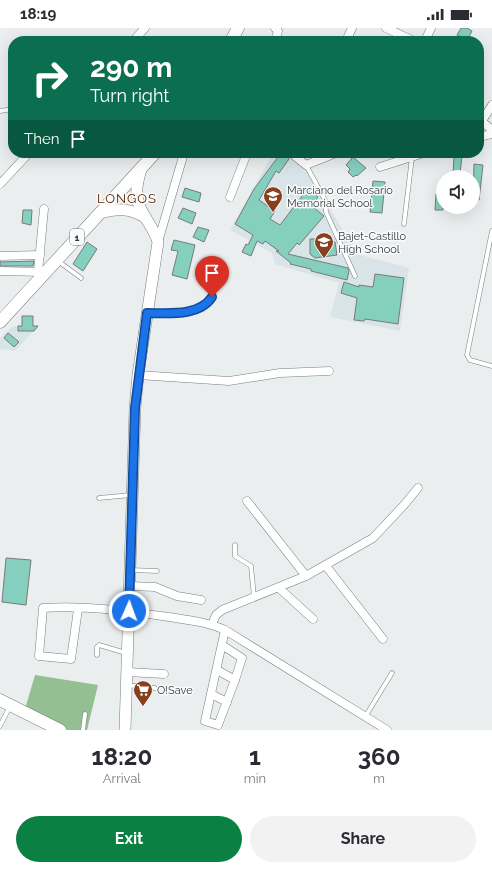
<!DOCTYPE html>
<style>
:root{--surface:#fff;--page:#f2f2f3;--text:#2b2b33;--muted:#7c7c81;--accent:#0b8043}
body{margin:0;font-family:Raleway,sans-serif;background:var(--page);color:var(--text);height:100vh;display:flex;flex-direction:column;font-size:15px;white-space:nowrap}
*{box-sizing:border-box;margin:0}
p{font-size:13px;color:var(--muted)}
.icon{flex:none;width:22px;height:22px;fill:none;stroke:currentColor;stroke-width:2;stroke-linecap:round;stroke-linejoin:round}
.map{position:relative;height:702px;overflow:hidden}
.sheet{display:flex;flex-direction:column;background:var(--surface);flex:1}
.sheet>*{flex:none}
.banner{position:absolute;left:8px;top:8px;width:476px;height:122px;border-radius:16px;box-shadow:0 4px 16px #0002;background:#0b6e4f;color:#fff;overflow:hidden}
.tools{position:absolute;left:436px;top:142px;display:grid;gap:8px}
.tools a{display:grid;place-items:center;width:44px;height:44px;border-radius:50%;background:var(--surface);box-shadow:0 4px 16px #0002;font-size:20px}
.pin{position:absolute;display:grid;place-items:center;width:34px;height:34px;color:#fff;margin:-41px -17px;border-radius:50% 50% 50% 0;rotate:-45deg;box-shadow:0 0 4px #0007}
.pin .icon{rotate:45deg}
.me{position:absolute;width:44px;margin:-22px;rotate:2deg;stroke-linejoin:round;filter:drop-shadow(0 0 3px #0008)}
.turn{display:flex;align-items:center;gap:14px;height:84px;padding:0 16px;font-size:18px}
.turn .icon{width:52px;height:52px;stroke-width:2.5}
.turn b{display:block;font-size:28px;line-height:34px}
.then{display:flex;align-items:center;height:38px;padding:0 16px;background:#0003;gap:8px;font-size:15px}
.eta{display:flex;justify-content:space-evenly;align-items:center;height:68px;text-align:center}
.eta b{font-size:24px;font-weight:700;line-height:28px}
.primary-button{display:flex;gap:8px;margin-top:auto;padding:8px 16px}
.primary-button a{flex:1;height:46px;border-radius:24px;background:var(--accent);color:#fff;font-size:16px;font-weight:700;line-height:46px;text-align:center}
.primary-button a+a{background:var(--page);color:var(--text)}
.status{display:flex;justify-content:space-between;align-items:center;height:28px;padding:0 20px;background:var(--surface);direction:ltr}
.status svg{height:11px;fill:currentColor}
.map>svg:first-child{display:block}
</style>
<div class="status"><b>18:19</b><svg viewBox="0 0 49 12"><path d="M0 12V9h3v3zM5 12V6h3v6zM10 12V3h3v9zM15 12V0h3v12zM26 1h20v11H26zM47 4h2v5h-2z"/></svg></div>
<div class="map">
<svg width="492" height="702" viewBox="0 0 492 702">
<rect width="100%" height="100%" fill="#ebeeef"/>
<!-- built -->
<g fill="#d8e4e7">
<path d="M 273,125 L 286,125 L 309,143 L 356,226 L 409,240 L 400,303 L 330,289 L 339,255 L 275,236 L 272,225 L 230,202 Z"/>
<path d="M 13,298 L 38,298 L 15,323 L 0,321 L 0,310 Z"/>
</g>
<!-- forest -->
<path fill="#93bf93" d="M 35,647 L 98,657 L 87,702 L 68,702 L 25,681 Z"/>
<!-- building -->
<g fill="#85cfbe" stroke="#787b7a">
<path d="M 461,0 L 467,0 L 472,3 L 467,12 L 457,7 Z"/>
<path d="M 281,125 L 284,125 L 289,131 L 279,145 L 276,143 L 259,172 L 275,183 L 270,191 L 280,197 L 309,159 L 317,164 L 315,166 L 318,169 L 312,178 L 324,188 L 299,217 L 297,215 L 288,226 L 348,240 L 349,243 L 347,252 L 311,243 L 311,241 L 290,236 L 291,235 L 276,223 L 279,223 L 265,213 L 263,216 L 257,213 L 251,228 L 242,224 L 246,216 L 248,217 L 253,207 L 235,196 L 254,161 Z"/>
<path d="M 454,128 L 462,128 L 460,146 L 453,145 Z"/>
<path d="M 353,129 L 366,140 L 357,148 L 356,147 L 353,149 L 348,144 L 350,141 L 346,137 Z"/>
<path d="M 474,136 L 483,137 L 479,172 L 473,171 Z"/>
<path d="M 373,153 L 385,154 L 382,185 L 370,184 Z"/>
<path d="M 185,160 L 201,165 L 199,174 L 182,169 Z"/>
<path d="M 436,166 L 443,166 L 443,182 L 435,182 Z"/>
<path d="M 183,180 L 196,185 L 192,196 L 178,190 Z"/>
<path d="M 23,182 L 32,182 L 31,197 L 22,195 Z"/>
<path d="M 198,199 L 209,202 L 204,214 L 193,209 Z"/>
<path d="M 310,211 L 326,211 L 326,215 L 335,214 L 337,227 L 315,230 L 310,226 Z"/>
<path d="M 174,212 L 195,217 L 187,251 L 172,247 L 178,223 L 171,222 Z"/>
<path d="M 87,214 L 97,221 L 83,243 L 73,236 Z"/>
<path d="M 0,233 L 0,234 L 34,233 L 33,238 L 0,238 Z"/>
<path d="M 375,246 L 404,250 L 398,296 L 365,291 L 364,293 L 354,292 L 357,270 L 341,265 L 344,254 L 359,259 L 359,257 L 373,259 Z"/>
<path d="M 22,288 L 33,288 L 33,298 L 38,298 L 34,303 L 18,303 L 18,298 L 22,298 Z"/>
<path d="M 8,305 L 19,314 L 14,319 L 4,310 Z"/>
<path d="M 6,530 L 31,532 L 26,577 L 2,574 Z"/>
</g>
<g fill="none" stroke-linecap="round" stroke-linejoin="round">
<defs>
<g id="lane">
<path d="M 0,83 L 13,81"/>
<path d="M 306,137 L 325,172 L 326,184 L 355,248"/>
<path d="M 404,196 L 412,129"/>
<path d="M 492,203 L 467,327 L 470,332 L 492,338"/>
<path d="M 58,233 L 81,250"/>
<path d="M 149,285 C 169,285 200,289 212,269 L 208,256"/>
<path d="M 99,470 L 131,467"/>
<path d="M 235,517 L 235,528 L 251,538 L 254,569"/>
<path d="M 131,542 L 157,543"/>
<path d="M 97,627 L 97,619 L 99,617 L 126,625"/>
<path d="M 126,657 L 155,660"/>
<path d="M 365,689 L 392,645"/>
<path d="M 0,698 L 10,678"/>
<path d="M 83,702 L 85,686"/>
</g>
<g id="street">
<path d="M 386,0 L 414,13"/>
<path d="M 133,13 L 145,0"/>
<path d="M 275,13 L 278,3 L 275,0"/>
<path d="M 346,13 L 352,0"/>
<path d="M 425,13 L 431,0"/>
<path d="M 479,91 L 492,102"/>
<path d="M 482,93 L 492,77"/>
<path d="M 479,109 L 492,106"/>
<path d="M 291,125 L 306,137 L 336,125"/>
<path d="M 380,139 L 424,125"/>
<path d="M 0,156 L 29,125"/>
<path d="M 230,169 L 247,125"/>
<path d="M 158,214 L 184,125"/>
<path d="M 0,228 L 40,227"/>
<path d="M 0,243 L 43,244"/>
<path d="M 38,244 L 44,181"/>
<path d="M 138,347 L 229,353 L 280,345 L 329,343"/>
<path d="M 247,473 L 306,548"/>
<path d="M 326,538 L 383,611"/>
<path d="M 130,558 L 155,559 L 177,568 L 201,572"/>
<path d="M 279,560 L 313,591"/>
<path d="M 78,581 L 71,631 L 39,628 L 43,580 C 85,577 127,583 169,589 C 188,592 207,594 225,602 L 205,693 L 218,697 L 235,652 L 242,630 L 222,617"/>
<path d="M 212,596 L 216,587 L 222,582 L 306,548 L 373,510 L 404,477 L 418,460"/>
<path d="M 225,602 L 387,702"/>
<path d="M 217,642 L 235,652"/>
<path d="M 127,644 L 164,646"/>
<path d="M 211,666 L 227,674"/>
</g>
<g id="secondary">
<path d="M 100,185 C 118,180 130,180 146,190"/>
<path d="M 125,702 L 135,380 L 138,347 L 158,214 C 154,198 137,183 137,166 C 136,157 139,149 141,141"/>
</g>
<g id="primary">
<path d="M 231,13 L 238,0"/>
<path d="M 0,294 L 155,125"/>
<path d="M 0,672 L 60,702"/>
</g>
</defs>
<!-- lane casing -->
<use href="#lane" stroke="#7a7d7e" stroke-width="5"/>
<!-- street casing -->
<use href="#street" stroke="#7a7d7e" stroke-width="9"/>
<!-- secondary casing -->
<use href="#secondary" stroke="#7a7d7e" stroke-width="12"/>
<!-- primary casing -->
<use href="#primary" stroke="#7a7d7e" stroke-width="13"/>
<!-- lane -->
<use href="#lane" stroke="#fff" stroke-width="4"/>
<!-- street -->
<use href="#street" stroke="#fff" stroke-width="8"/>
<!-- secondary -->
<use href="#secondary" stroke="#fff" stroke-width="11"/>
<!-- primary -->
<use href="#primary" stroke="#fff" stroke-width="12"/>
</g>
<g fill="none" stroke-linecap="round" stroke-linejoin="round">
<defs>
<path id="route" d="M 129,583 L 135,380 L 147,285 C 167,285 199,289 212,269"/>
</defs>
<!-- route casing -->
<use href="#route" stroke="#114b97" stroke-width="10"/>
<!-- route -->
<use href="#route" stroke="#1a73e8" stroke-width="7"/>
</g>
<!-- icons -->
<defs>
<symbol id="school-pin" viewBox="-11 -11 22 30"><path d="M0 17L-7.5 6A9.5 9.5 0 1 1 7.5 6Z" fill="#873f1e" stroke="#f8fcfc"/><path d="M0-5L7-2L0 1L-7-2ZM-4 1L0 2.5L4 1V4Q0 6-4 4Z" fill="#fff"/></symbol>
<symbol id="supermarket-pin" viewBox="-11 -11 22 30"><path d="M0 17L-7.5 6A9.5 9.5 0 1 1 7.5 6Z" fill="#873f1e" stroke="#f8fcfc"/><path d="M-6-5.5h2.5l.6 2H6L4.5 2H-2.5L-4.4-4H-6ZM-1.5 3.2a1.3 1.3 0 1 0 .1 0ZM3 3.2a1.3 1.3 0 1 0 .1 0Z" fill="#fff"/></symbol>
</defs>
<g fill-rule="evenodd">
<use href="#school-pin" x="262" y="157" width="22" height="30"/>
<use href="#school-pin" x="313" y="203" width="22" height="30"/>
<use href="#supermarket-pin" x="132" y="651" width="22" height="30"/>
</g>
<g text-anchor="middle" stroke-width="3" stroke-linejoin="round" paint-order="stroke">
<!-- shield labels -->
<rect fill="#f8fcfc" stroke="#727474" stroke-width="1" x="70" y="201" width="14" height="16" rx="3"/>
<g font-size="10" font-weight="bold" fill="#383939">
<text x="77" y="213">1</text>
</g>
<!-- poi labels -->
<g font-size="11" fill="#383939" stroke="#f8fcfc" text-anchor="start">
<text x="287" y="166">Marciano del Rosario<tspan x="287" dy="13">Memorial School</tspan></text>
<text x="338" y="212">Bajet-Castillo<tspan x="338" dy="13">High School</tspan></text>
<text x="157" y="666">O!Save</text>
</g>
<!-- quarter labels -->
<g font-size="13" letter-spacing="1" fill="#612301" stroke="#f8fcfc">
<text x="127" y="175">LONGOS</text>
</g>
</g>
</svg>
<div class="tools">
<a><svg class="icon" aria-label="sound" viewBox="0 0 24 24"><path d="M4 9h4l5-4v14l-5-4H4zM17 9q2 3 0 6"/></svg></a>
</div>
<div class="pin" style="left:212px;top:269px;background:#d93025"><svg class="icon" aria-label="arrive" viewBox="0 0 24 24"><path d="M6 21V4h12l-3 4 3 4H6"/></svg></div>
<svg class="me" style="left:129px;top:583px" viewBox="-20 -20 40 40"><circle r="17" fill="#1a73e8" stroke="#fff" stroke-width="3"/><path d="M0-11L8 9 0 5-8 9z" fill="#fff"/></svg>
<div class="banner">
<div class="turn"><svg class="icon" aria-label="right" viewBox="0 0 24 24"><path d="M7 20v-9h11M14 6l5 5-5 5"/></svg><div><b>290 m</b>Turn right</div></div>
<div class="then">Then<svg class="icon" aria-label="arrive" viewBox="0 0 24 24"><path d="M6 21V4h12l-3 4 3 4H6"/></svg></div>
</div>
</div>
<section class="sheet">
<div class="eta">
<div><b>18:20</b><p>Arrival</p></div>
<div><b>1</b><p>min</p></div>
<div><b>360</b><p>m</p></div>
</div>
<div class="primary-button"><a>Exit</a><a>Share</a></div>
</section>
